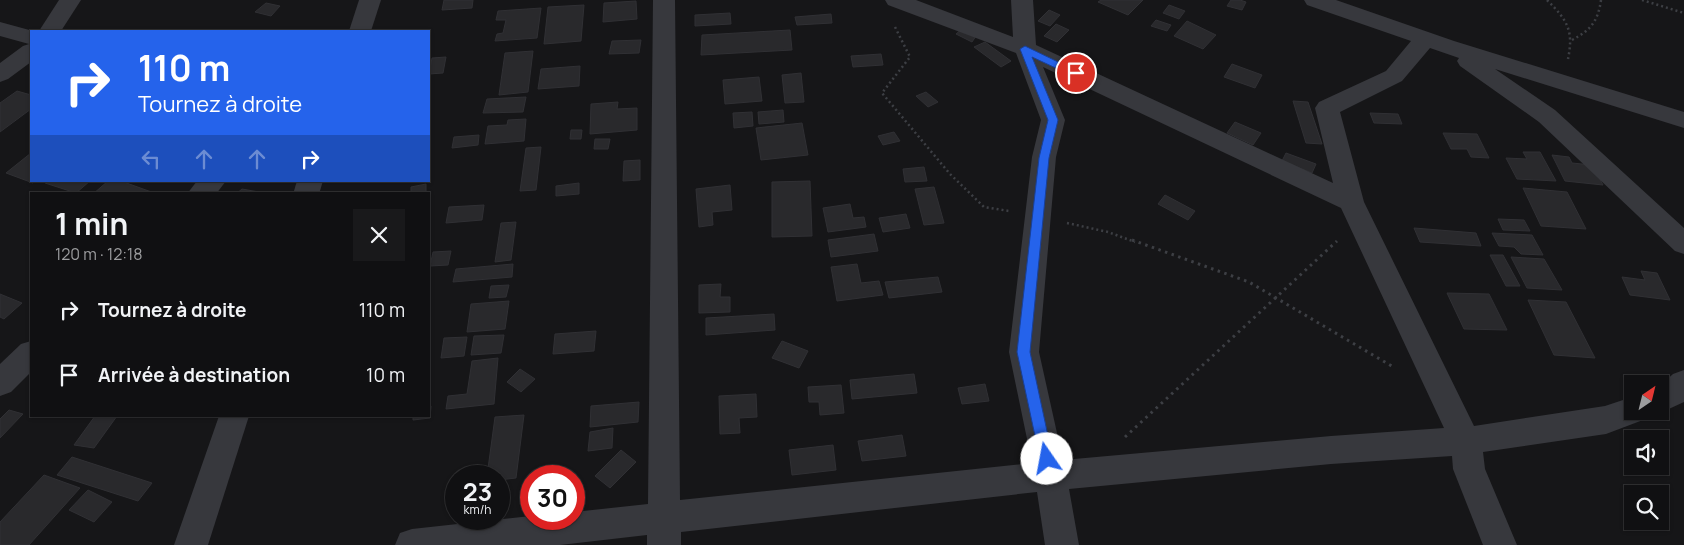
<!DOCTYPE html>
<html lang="fr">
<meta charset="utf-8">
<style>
:root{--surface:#101012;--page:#19191b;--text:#f1f3f6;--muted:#9c9d9f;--line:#303032}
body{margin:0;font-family:Manrope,sans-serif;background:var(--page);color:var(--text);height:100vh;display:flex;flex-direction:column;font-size:19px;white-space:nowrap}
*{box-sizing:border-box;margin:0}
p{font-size:16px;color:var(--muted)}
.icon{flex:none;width:28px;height:28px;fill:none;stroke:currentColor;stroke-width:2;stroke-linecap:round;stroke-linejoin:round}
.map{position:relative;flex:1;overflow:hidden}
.side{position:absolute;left:30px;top:192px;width:400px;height:225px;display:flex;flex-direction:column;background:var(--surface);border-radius:0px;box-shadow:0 1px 4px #0004,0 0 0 1px var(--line)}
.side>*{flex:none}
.top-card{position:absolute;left:30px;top:30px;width:400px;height:152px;border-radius:0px;box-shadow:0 1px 4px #0004,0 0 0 1px var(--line);background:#2563eb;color:#fff;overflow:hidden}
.needle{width:32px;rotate:35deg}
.buttons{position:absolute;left:1624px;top:375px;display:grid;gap:10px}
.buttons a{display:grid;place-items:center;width:45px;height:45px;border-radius:0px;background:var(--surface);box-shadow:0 1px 4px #0004,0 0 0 1px var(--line);font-size:25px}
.speed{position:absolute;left:445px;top:465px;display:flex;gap:10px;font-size:25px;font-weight:700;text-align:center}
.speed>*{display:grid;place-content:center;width:65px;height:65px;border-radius:50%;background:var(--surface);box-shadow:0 1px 4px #0004,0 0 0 1px var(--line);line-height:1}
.speed small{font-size:12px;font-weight:400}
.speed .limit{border:8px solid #d22;background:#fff;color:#111}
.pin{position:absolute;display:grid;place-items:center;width:42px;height:42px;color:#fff;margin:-21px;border:2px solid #fff;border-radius:50%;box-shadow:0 1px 5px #0007}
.me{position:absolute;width:55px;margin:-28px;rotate:348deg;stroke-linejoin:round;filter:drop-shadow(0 0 4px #0008)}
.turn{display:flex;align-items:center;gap:18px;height:105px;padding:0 25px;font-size:22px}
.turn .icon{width:65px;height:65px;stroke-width:2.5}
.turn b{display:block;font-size:35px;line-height:42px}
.lanes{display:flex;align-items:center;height:48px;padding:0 25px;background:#0003;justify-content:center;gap:25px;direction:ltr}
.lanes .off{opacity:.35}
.round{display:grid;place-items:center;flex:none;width:52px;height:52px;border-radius:0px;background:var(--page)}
.summary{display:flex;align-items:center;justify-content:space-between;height:85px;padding:0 25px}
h1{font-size:30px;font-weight:700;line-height:38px}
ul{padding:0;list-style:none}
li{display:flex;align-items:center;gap:15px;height:65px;padding:0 25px}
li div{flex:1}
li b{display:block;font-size:19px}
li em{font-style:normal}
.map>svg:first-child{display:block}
</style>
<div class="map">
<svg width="1684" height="545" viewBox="0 0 1684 545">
<rect width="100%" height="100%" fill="#161618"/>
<!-- building -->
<g fill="#29292c" stroke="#303034">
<path d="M 444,0 L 473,0 L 472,8 L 442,10 Z"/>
<path d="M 1101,0 L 1143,0 L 1128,15 L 1098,2 Z"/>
<path d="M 1231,0 L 1240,0 L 1246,2 L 1242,10 L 1227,6 Z"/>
<path d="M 636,1 L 637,19 L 603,22 L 604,3 Z"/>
<path d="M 266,3 L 280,6 L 271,16 L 255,12 Z"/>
<path d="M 584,5 L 581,41 L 544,44 L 548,7 Z"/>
<path d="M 1169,5 L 1185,11 L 1179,19 L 1163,13 Z"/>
<path d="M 541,8 L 537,38 L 495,41 L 497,34 L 503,33 L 506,20 L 496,20 L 498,11 Z"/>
<path d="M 1049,10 L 1060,15 L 1050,26 L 1038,21 Z"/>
<path d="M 730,13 L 731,24 L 695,26 L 695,15 Z"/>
<path d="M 831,14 L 832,23 L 797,25 L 795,17 Z"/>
<path d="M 1156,20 L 1171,25 L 1167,31 L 1151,26 Z"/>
<path d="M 1187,21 L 1216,35 L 1203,49 L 1174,36 Z"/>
<path d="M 1056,24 L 1069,30 L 1057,42 L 1044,36 Z"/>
<path d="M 962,29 L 976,36 L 972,42 L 956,34 Z"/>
<path d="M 790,30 L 792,50 L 701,55 L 702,35 Z"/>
<path d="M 641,40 L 639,53 L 609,54 L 612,41 Z"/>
<path d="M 985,42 L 1011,61 L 1001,67 L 974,47 Z"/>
<path d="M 533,51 L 528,92 L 499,95 L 505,53 Z"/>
<path d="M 881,54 L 883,65 L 853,67 L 851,56 Z"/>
<path d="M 446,57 L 443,73 L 429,74 L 432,58 Z"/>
<path d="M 1232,64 L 1262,75 L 1255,88 L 1224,77 Z"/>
<path d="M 580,66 L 579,86 L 538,89 L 541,69 Z"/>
<path d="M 801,73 L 804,102 L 785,103 L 782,75 Z"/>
<path d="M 759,77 L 762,101 L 725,104 L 723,80 Z"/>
<path d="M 17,91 L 31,95 L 31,109 L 0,132 L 0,103 Z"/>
<path d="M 926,92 L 938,102 L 928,107 L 916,96 Z"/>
<path d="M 526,97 L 523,112 L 483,113 L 487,99 Z"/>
<path d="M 1293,101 L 1308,102 L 1322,144 L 1306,143 Z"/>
<path d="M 618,102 L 617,109 L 637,108 L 637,130 L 590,134 L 591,104 Z"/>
<path d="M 783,110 L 784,122 L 759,124 L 758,112 Z"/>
<path d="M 752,112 L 753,126 L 734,128 L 733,113 Z"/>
<path d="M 1370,113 L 1398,114 L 1402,124 L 1374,123 Z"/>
<path d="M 526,119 L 524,141 L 485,144 L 488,126 L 507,125 L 508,120 Z"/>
<path d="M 1235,122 L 1261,133 L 1253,145 L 1227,133 Z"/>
<path d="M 802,123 L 808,155 L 761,160 L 756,128 Z"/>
<path d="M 571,130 L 582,130 L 581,139 L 570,139 Z"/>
<path d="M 894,132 L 900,141 L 883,145 L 878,136 Z"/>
<path d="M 1443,133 L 1477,134 L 1489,158 L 1471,157 L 1467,149 L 1451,149 Z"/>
<path d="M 479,135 L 478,145 L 452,148 L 454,137 Z"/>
<path d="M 595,139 L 610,139 L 608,149 L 594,149 Z"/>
<path d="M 541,147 L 536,190 L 520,191 L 526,148 Z"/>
<path d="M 1523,152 L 1540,152 L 1556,181 L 1517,179 L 1506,158 L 1527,159 Z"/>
<path d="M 31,153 L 31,181 L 35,181 L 33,183 L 6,173 Z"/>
<path d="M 1286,153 L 1316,164 L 1312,173 L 1282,161 Z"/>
<path d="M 1552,155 L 1569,157 L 1572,163 L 1592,165 L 1603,185 L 1565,181 Z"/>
<path d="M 640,160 L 640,180 L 623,181 L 624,161 Z"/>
<path d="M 924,167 L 927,181 L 905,182 L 903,169 Z"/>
<path d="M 47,181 L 90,181 L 76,193 L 45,183 Z"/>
<path d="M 108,181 L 121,181 L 157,194 L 93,194 Z"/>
<path d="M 810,181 L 812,236 L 772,237 L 772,182 Z"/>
<path d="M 579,183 L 579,194 L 556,196 L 556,186 Z"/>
<path d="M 426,184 L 426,194 L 411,194 L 411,187 Z"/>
<path d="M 730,185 L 732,210 L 712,212 L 713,225 L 699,227 L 696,189 Z"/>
<path d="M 934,187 L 944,223 L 924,225 L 915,189 Z"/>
<path d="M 1523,188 L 1567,192 L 1586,229 L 1541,226 Z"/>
<path d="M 242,189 L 259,192 L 236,194 Z"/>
<path d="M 1165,195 L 1195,211 L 1188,220 L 1158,204 Z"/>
<path d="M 850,204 L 853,218 L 864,217 L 866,227 L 828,232 L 823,208 Z"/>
<path d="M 484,205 L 482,220 L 446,223 L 449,207 Z"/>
<path d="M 906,214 L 910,228 L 883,232 L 879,218 Z"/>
<path d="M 1498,219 L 1524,220 L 1530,231 L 1503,230 Z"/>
<path d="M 516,222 L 511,260 L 495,262 L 501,223 Z"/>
<path d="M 1414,228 L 1476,233 L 1481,246 L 1420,242 Z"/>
<path d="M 1492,233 L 1532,235 L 1543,255 L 1521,254 L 1514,247 L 1499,246 Z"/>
<path d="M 874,234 L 878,251 L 831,257 L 828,240 Z"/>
<path d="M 451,251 L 448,265 L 430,266 L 433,252 Z"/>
<path d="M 1490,255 L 1503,255 L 1520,286 L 1506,286 Z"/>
<path d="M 1511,257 L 1544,259 L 1562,290 L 1527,288 Z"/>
<path d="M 513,264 L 512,277 L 453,282 L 456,269 Z"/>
<path d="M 857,264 L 861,283 L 879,281 L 883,295 L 837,301 L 831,267 Z"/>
<path d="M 1641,271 L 1657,273 L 1670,300 L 1630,295 L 1622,277 L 1645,280 Z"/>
<path d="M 938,277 L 942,292 L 889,298 L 885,282 Z"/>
<path d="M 721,284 L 720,297 L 730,297 L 730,312 L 699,313 L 699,285 Z"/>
<path d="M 509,285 L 506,297 L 489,298 L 491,286 Z"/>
<path d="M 1447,293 L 1489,294 L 1507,330 L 1464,329 Z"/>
<path d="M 0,294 L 22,303 L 4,319 L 0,317 Z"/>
<path d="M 1528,300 L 1566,302 L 1595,358 L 1554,355 Z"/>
<path d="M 509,301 L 505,329 L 467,332 L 471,304 Z"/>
<path d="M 774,314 L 775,330 L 706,335 L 706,318 Z"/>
<path d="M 596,331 L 594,351 L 553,354 L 555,334 Z"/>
<path d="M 504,335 L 501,353 L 471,355 L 474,336 Z"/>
<path d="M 467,337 L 464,356 L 441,358 L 444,338 Z"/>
<path d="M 782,341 L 808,351 L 799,368 L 772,358 Z"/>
<path d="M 498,358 L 494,404 L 446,409 L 448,396 L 467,394 L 472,361 Z"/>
<path d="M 520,369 L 535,379 L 521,392 L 507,382 Z"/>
<path d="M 914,374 L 917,393 L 852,399 L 850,380 Z"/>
<path d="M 985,384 L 989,401 L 962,404 L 958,388 Z"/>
<path d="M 841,385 L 844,413 L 820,415 L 819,402 L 809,402 L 808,387 Z"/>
<path d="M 756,394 L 757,417 L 739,418 L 740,433 L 720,434 L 719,396 Z"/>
<path d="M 639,402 L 638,422 L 590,427 L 591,406 Z"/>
<path d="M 431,406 L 430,418 L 413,420 L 413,416 L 429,416 L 429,407 Z"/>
<path d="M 9,410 L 23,414 L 0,438 L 0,419 Z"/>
<path d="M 524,415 L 516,478 L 499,480 L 499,476 L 487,476 L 495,417 Z"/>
<path d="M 95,416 L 117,416 L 94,448 L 74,445 Z"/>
<path d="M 613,428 L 612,448 L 588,451 L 590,432 Z"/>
<path d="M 902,435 L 906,456 L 862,461 L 858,441 Z"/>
<path d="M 833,445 L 836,470 L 792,475 L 789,450 Z"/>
<path d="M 621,450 L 636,462 L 610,488 L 595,476 Z"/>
<path d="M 72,457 L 152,483 L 138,501 L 57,475 Z"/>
<path d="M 44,475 L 80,488 L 29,545 L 0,545 L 0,522 Z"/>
<path d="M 88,490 L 112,502 L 94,522 L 69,510 Z"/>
</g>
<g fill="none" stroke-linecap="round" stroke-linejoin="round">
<!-- path-far1 -->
<g stroke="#3d3f44" stroke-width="2.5" stroke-dasharray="2 3" stroke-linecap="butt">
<path d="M 1547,0 C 1567,20 1574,30 1568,59"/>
<path d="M 1642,0 L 1684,13"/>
<path d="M 895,27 L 910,57 L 882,93 L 950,174 L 984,207 L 1009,211"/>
<path d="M 1572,40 C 1591,30 1598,21 1601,0"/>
<path d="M 1067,223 L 1108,232 L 1135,242"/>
</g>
<!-- path -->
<g stroke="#3d3f44" stroke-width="3" stroke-dasharray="2.5 4.5" stroke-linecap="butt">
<path d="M 1132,240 L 1249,282 L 1395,368"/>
<path d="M 1125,437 L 1337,241"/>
</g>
<!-- minor -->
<g fill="#37383d" fill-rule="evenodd">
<path d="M 59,0 L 81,0 L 61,31 L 39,31 Z"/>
<path d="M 359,0 L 381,0 L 371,31 L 349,31 Z"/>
<path d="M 653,0 L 675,0 L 680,500 L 1032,463 L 1009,352 L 1032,157 L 1041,120 L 1016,53 L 888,5 L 885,0 L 916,0 L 1013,37 L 1011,0 L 1033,0 L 1036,45 L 1333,183 L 1315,108 L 1319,102 L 1386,71 L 1411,41 L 1307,5 L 1304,0 L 1336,0 L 1454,41 L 1684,112 L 1684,128 L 1495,69 L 1555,110 L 1684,228 L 1684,254 L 1675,251 L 1539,122 L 1460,66 L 1457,61 L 1459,58 L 1430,48 L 1402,81 L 1340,112 L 1364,202 L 1474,426 L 1605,406 L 1632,397 L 1632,411 L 1647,411 L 1643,420 L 1606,434 L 1483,452 L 1485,469 L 1517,545 L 1483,545 L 1453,469 L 1452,456 L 1331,464 L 1069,489 L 1079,545 L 1045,545 L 1037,492 L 681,532 L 681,545 L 647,545 L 647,535 L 560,545 L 395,545 L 400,533 L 412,529 L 531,516 L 531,519 L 574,519 L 574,512 L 648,504 ZM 1043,67 L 1341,208 L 1444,428 L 1331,436 L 1063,460 L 1039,352 L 1056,157 L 1065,120 Z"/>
<path d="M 0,22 L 33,31 L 31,62 L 8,79 L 0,82 L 0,63 L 23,46 L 29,44 L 0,36 Z"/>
<path d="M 197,181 L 226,181 L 216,194 L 187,194 Z"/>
<path d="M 297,181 L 323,181 L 319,194 L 293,194 Z"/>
<path d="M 31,341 L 31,372 L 11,392 L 0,396 L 0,364 L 21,344 Z"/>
<path d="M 1684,370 L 1684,402 L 1660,413 L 1654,411 L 1660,411 L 1660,386 L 1673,374 Z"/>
<path d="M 219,416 L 249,416 L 208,545 L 174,545 Z"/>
</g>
</g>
<!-- route -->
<path fill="#2563eb" stroke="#184099" d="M 1025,46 L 1081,73 L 1079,76 L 1073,76 L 1032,57 L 1058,120 L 1049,158 L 1030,352 L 1053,459 L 1051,463 L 1047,465 L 1042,463 L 1040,459 L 1017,352 L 1039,158 L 1048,120 L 1020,49 Z"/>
</svg>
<div class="buttons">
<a><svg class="needle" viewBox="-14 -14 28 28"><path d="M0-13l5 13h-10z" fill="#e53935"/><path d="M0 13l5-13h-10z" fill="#9c9d9f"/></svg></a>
<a><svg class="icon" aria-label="sound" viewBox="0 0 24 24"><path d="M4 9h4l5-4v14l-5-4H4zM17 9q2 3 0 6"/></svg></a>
<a><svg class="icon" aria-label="search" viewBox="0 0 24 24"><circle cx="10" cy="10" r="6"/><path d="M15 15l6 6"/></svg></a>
</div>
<div class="speed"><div>23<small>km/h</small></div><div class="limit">30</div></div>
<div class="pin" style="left:1076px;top:73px;background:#d93025"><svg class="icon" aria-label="arrive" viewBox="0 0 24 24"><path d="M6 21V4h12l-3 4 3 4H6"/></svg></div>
<svg class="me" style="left:1047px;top:459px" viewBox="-20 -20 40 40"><circle r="19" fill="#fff"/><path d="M0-13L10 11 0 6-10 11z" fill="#2563eb"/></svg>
<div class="top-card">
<div class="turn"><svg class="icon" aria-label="right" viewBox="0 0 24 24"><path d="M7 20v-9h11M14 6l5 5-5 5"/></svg><div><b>110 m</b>Tournez à droite</div></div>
<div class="lanes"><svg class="icon off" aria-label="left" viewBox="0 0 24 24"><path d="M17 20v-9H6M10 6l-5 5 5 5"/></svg><svg class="icon off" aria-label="ahead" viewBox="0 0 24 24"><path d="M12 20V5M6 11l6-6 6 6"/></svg><svg class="icon off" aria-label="ahead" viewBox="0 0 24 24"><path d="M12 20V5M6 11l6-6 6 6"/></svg><svg class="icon" aria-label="right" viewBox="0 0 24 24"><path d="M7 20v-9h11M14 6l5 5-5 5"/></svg></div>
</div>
<section class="side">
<div class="summary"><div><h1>1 min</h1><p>120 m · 12:18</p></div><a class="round"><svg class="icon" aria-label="close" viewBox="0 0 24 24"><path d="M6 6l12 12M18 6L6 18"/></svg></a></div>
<ul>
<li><svg class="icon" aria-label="right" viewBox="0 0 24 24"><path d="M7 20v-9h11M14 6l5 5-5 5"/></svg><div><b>Tournez à droite</b></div><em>110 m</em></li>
<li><svg class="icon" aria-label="arrive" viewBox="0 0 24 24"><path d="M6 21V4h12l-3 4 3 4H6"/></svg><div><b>Arrivée à destination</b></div><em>10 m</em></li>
</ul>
</section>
</div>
